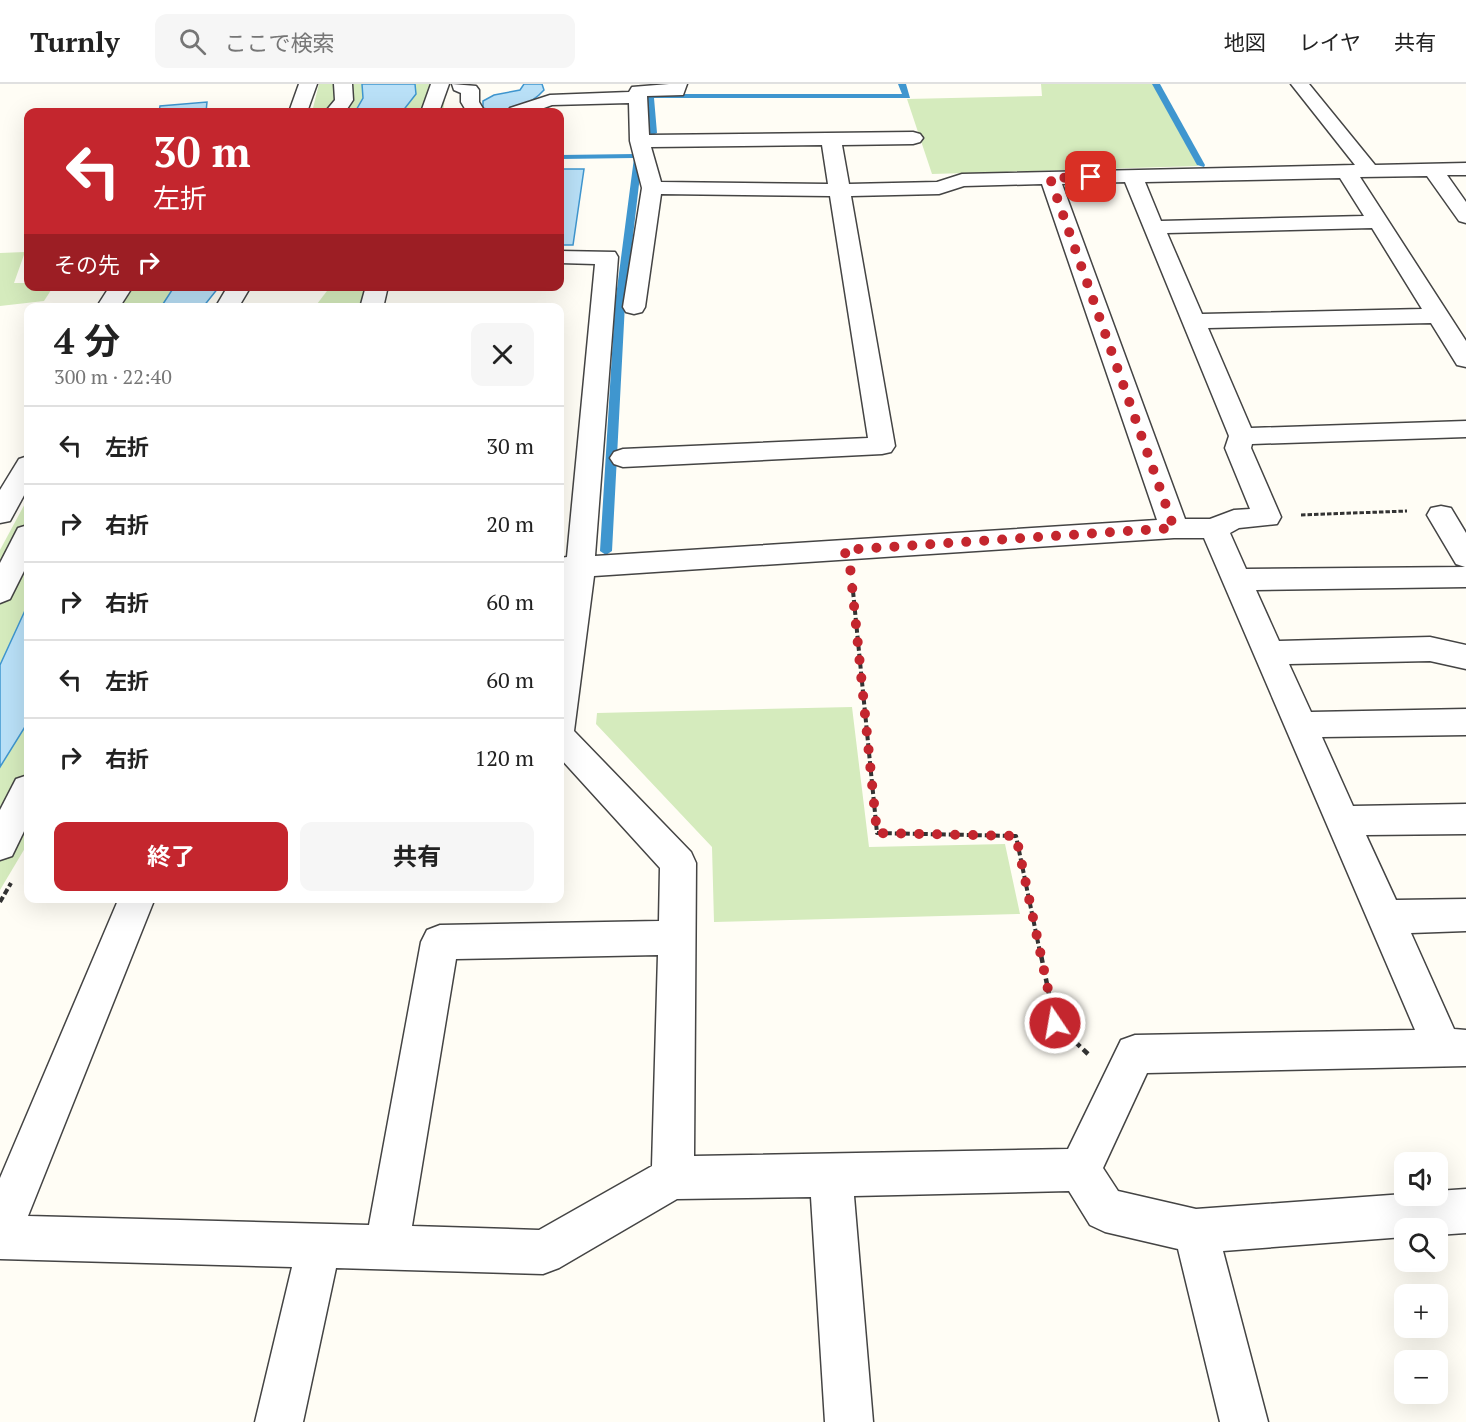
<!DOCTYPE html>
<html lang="ja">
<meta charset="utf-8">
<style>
:root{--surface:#fff;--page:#f6f6f6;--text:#222;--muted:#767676;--line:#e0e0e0;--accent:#c4262e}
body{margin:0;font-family:"PT Serif","Noto Sans JP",serif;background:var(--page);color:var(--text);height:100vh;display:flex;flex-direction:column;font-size:22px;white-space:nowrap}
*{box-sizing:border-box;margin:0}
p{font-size:20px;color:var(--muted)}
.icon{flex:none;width:33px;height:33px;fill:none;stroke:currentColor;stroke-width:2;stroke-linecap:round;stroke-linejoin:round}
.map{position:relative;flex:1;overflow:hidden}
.details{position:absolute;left:24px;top:219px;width:540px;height:600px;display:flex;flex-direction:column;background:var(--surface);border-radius:12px;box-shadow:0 6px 24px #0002}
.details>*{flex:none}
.top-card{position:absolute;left:24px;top:24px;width:540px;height:183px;border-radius:12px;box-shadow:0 6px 24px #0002;background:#c4262e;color:#fff;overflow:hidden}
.tools{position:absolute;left:1394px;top:1068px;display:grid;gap:12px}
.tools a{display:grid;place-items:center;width:54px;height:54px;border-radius:12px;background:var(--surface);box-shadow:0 6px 24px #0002;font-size:30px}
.pin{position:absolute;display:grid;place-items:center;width:51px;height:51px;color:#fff;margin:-26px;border-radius:12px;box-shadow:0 3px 9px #0006}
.me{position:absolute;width:66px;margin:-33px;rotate:348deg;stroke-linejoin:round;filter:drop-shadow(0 0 4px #0008)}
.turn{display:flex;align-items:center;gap:21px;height:126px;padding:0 30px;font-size:27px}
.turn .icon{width:78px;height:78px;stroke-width:2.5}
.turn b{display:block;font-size:42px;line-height:51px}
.then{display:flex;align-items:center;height:57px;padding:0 30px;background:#0003;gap:12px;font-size:22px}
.round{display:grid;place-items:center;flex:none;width:63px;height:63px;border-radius:12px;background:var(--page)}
.overview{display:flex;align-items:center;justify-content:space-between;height:102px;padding:0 30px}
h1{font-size:36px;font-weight:700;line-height:45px}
.cta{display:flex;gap:12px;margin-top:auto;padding:12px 30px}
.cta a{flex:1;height:69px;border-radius:12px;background:var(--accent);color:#fff;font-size:24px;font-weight:700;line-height:69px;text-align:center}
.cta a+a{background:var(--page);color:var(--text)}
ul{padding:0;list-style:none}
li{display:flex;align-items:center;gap:18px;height:78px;padding:0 30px;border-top:2px solid var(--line)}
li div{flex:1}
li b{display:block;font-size:22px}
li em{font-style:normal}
header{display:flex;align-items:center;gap:36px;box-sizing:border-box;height:84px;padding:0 30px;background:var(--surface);border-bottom:2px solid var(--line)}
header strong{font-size:28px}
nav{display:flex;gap:33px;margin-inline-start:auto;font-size:21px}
.search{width:420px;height:54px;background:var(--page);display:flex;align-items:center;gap:15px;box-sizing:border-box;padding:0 21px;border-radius:12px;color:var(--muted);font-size:22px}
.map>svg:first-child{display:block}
</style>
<header>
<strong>Turnly</strong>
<div class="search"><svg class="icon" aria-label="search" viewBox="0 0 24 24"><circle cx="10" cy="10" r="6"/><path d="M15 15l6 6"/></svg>ここで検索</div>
<nav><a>地図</a><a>レイヤ</a><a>共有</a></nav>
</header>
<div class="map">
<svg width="1466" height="1338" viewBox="0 0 1466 1338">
<rect width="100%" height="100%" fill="#fffdf5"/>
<!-- green -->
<g fill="#d5ebbd">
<path d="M 319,0 L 362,0 L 363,14 L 355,28 L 312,28 Z"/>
<path d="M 415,0 L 447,0 L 443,28 L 402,28 L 416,10 Z"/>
<path d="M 1041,0 L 1153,0 L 1198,82 L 932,90 L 907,15 L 1042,12 Z"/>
<path d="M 25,168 L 14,199 L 28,199 L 28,202 L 53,203 L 44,217 L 0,222 L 0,169 Z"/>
<path d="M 134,203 L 174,203 L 161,223 L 119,224 Z"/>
<path d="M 330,203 L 369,203 L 362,223 L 314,224 Z"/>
<path d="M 28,414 L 28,520 L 0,581 L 0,466 Z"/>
<path d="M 852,623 L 869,763 L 1005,760 L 1020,830 L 714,838 L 712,763 L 596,640 L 597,629 Z"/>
<path d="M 28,638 L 28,759 L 0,806 L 0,683 Z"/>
</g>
<!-- water -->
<g fill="#b9e0f7" stroke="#3f96cf" stroke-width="1.5">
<path d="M 362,0 L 415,0 L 416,10 L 402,28 L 355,28 L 363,14 Z"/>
<path d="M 524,0 L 542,0 L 544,6 C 530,22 503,32 483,24 L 483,17 L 494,11 L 520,6 Z"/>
<path d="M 207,18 L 206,28 L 159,28 L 160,22 Z"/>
<path d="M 560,85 L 584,85 L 573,161 L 560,161 Z"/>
<path d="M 174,203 L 174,202 L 219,203 L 203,223 L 161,223 Z"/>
<path d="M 28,520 L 28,638 L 0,683 L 0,581 Z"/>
</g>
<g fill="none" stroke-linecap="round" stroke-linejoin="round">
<!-- stream -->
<g fill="#3f96cf" fill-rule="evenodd">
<path d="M 898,0 L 906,0 L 910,14 L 654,14 L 657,49 L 653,51 L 649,49 L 646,12 L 650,10 L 902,10 Z"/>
<path d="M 1152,0 L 1160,0 L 1205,81 L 1204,83 L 1197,81 Z"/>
<path d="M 636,64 L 643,66 L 625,220 L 612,467 L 606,471 L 600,467 L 615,220 L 634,74 L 560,75 L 560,71 L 635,70 Z"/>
</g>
<defs>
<g id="minor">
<path d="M 299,0 L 317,0 L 307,28 L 289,28 Z"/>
<path d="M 334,0 L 352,0 L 353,16 L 345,28 L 325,28 L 335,16 Z"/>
<path d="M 431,0 L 449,0 L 439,28 L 421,28 Z"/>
<path d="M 452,0 L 476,2 L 479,6 L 479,18 L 485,28 L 467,28 L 461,18 L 461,9 L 454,6 Z"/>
<path d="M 669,0 L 687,0 L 683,11 L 647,12 L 649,51 L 913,48 L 920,50 L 923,54 L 920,58 L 913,60 L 842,61 L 849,100 L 937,98 L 962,90 L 1355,81 L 1291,0 L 1309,0 L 1375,81 L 1466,79 L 1466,91 L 1447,91 L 1466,118 L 1466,139 L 1459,137 L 1427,92 L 1360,93 L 1466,257 L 1466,283 L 1457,281 L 1431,239 L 1208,244 L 1251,344 L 1466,337 L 1466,353 L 1252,360 L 1251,364 L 1281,433 L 1277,440 L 1239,444 L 1230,449 L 1246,485 L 1465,483 L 1456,480 L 1427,431 L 1431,424 L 1441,422 L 1451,424 L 1466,449 L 1466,503 L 1256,506 L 1279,557 L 1430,553 L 1466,561 L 1466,585 L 1430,577 L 1289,580 L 1311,628 L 1466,625 L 1466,651 L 1322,653 L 1353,722 L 1466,720 L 1466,750 L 1366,751 L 1396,816 L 1466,815 L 1466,847 L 1411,849 L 1454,945 L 1466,946 L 1466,982 L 1147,989 L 1103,1084 L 1118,1107 L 1196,1125 L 1404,1110 L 1437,1112 L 1437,1107 L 1466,1105 L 1466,1149 L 1437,1151 L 1437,1144 L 1404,1144 L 1404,1153 L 1223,1167 L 1268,1338 L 1220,1338 L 1178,1165 L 1105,1148 L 1090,1141 L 1069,1107 L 854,1112 L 873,1338 L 825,1338 L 811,1113 L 677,1115 L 559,1184 L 543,1190 L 336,1184 L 303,1338 L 255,1338 L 292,1183 L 0,1175 L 0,1094 L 119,814 L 155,814 L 28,1132 L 369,1141 L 421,858 L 427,846 L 440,841 L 659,837 L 660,784 L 560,674 L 560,528 L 564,494 L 560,494 L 560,474 L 567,473 L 595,180 L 560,179 L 560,167 L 615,168 L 618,173 L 595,472 L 1157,436 L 1042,100 L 964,102 L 939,110 L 851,112 L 895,362 L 891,368 L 882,370 L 623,383 L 614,380 L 610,374 L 614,368 L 623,365 L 868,354 L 830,112 L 661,110 L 645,223 L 642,228 L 634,230 L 626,228 L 623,223 L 642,104 L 630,57 L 629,19 L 552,21 L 533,28 L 508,28 L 510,24 L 550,11 L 629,8 L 632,3 ZM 822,61 L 828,100 L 661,98 L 651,63 ZM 1340,94 L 1364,132 L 1161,137 L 1145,98 ZM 1125,98 L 1229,352 L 1225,364 L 1250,425 L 1234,426 L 1210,435 L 1185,435 L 1062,100 ZM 1372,144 L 1422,225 L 1202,230 L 1167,149 ZM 1174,454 L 1204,454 L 1415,946 L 1135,951 L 1121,956 L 1068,1065 L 694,1072 L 696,779 L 691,768 L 574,647 L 594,492 ZM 658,871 L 652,1082 L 539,1146 L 412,1142 L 456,875 Z"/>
<path d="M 110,202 L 133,202 L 119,224 L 96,224 Z"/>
<path d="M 228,202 L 251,202 L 238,224 L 215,224 Z"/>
<path d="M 366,202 L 388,202 L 383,224 L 360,224 Z"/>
<path d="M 28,372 L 28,404 L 10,437 L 0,439 L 0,406 L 19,375 Z"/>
<path d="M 28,441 L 28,479 L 10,515 L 0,519 L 0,479 L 18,444 Z"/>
<path d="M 28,691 L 28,739 L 12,772 L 0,776 L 0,726 L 16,695 Z"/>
</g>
</defs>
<!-- minor casing -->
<use href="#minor" stroke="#444" stroke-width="3"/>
<!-- path-far2 -->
<g stroke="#333" stroke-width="3" stroke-dasharray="4.5 2" stroke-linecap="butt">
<path d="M 1301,431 L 1407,427"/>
<path d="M 852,499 L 853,508"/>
</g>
<!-- path-far1 -->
<g stroke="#333" stroke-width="4" stroke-dasharray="6 3" stroke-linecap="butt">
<path d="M 853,507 L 877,749 L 1016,752 L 1041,873"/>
<path d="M 0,818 L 11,799"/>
</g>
<!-- path -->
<path stroke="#333" stroke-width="4.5" stroke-dasharray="8 4" stroke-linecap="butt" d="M 1041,871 L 1055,939 L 1088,970"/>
<!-- minor -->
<use href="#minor" fill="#fff" fill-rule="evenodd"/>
</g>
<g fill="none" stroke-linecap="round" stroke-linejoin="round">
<!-- route -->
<path stroke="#c4262e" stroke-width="10" stroke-dasharray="0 18" d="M 1055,939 L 1016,752 L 877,749 L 850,482 L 844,466 L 1174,444 L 1050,94 L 1091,93"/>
</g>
</svg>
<div class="tools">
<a><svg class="icon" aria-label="sound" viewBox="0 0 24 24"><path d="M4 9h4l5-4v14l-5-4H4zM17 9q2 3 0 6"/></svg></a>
<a><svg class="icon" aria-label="search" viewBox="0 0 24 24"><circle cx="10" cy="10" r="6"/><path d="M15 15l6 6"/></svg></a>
<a>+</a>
<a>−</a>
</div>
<div class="pin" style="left:1091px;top:93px;background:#d93025"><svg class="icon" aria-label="arrive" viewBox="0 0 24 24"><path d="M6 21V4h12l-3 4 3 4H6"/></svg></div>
<svg class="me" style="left:1055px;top:939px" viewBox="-20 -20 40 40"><circle r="17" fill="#c4262e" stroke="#fff" stroke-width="3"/><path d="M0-11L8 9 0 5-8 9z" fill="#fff"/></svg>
<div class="top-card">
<div class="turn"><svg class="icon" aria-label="left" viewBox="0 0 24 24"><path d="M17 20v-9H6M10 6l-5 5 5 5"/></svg><div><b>30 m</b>左折</div></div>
<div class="then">その先<svg class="icon" aria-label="right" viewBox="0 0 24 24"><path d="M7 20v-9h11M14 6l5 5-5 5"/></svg></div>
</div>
<section class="details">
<div class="overview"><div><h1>4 分</h1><p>300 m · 22:40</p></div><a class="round"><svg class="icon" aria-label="close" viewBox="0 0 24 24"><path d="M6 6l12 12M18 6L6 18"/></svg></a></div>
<ul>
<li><svg class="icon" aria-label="left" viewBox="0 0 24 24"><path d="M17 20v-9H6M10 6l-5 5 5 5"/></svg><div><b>左折</b></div><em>30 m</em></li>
<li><svg class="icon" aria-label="right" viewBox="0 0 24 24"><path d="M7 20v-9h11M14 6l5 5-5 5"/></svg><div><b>右折</b></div><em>20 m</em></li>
<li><svg class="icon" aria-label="right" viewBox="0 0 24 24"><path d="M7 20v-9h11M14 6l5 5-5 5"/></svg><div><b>右折</b></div><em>60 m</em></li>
<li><svg class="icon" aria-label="left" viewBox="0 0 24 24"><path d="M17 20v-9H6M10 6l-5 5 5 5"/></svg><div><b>左折</b></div><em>60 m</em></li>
<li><svg class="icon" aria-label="right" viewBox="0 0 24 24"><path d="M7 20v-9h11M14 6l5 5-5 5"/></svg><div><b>右折</b></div><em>120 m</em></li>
</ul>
<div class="cta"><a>終了</a><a>共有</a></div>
</section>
</div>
